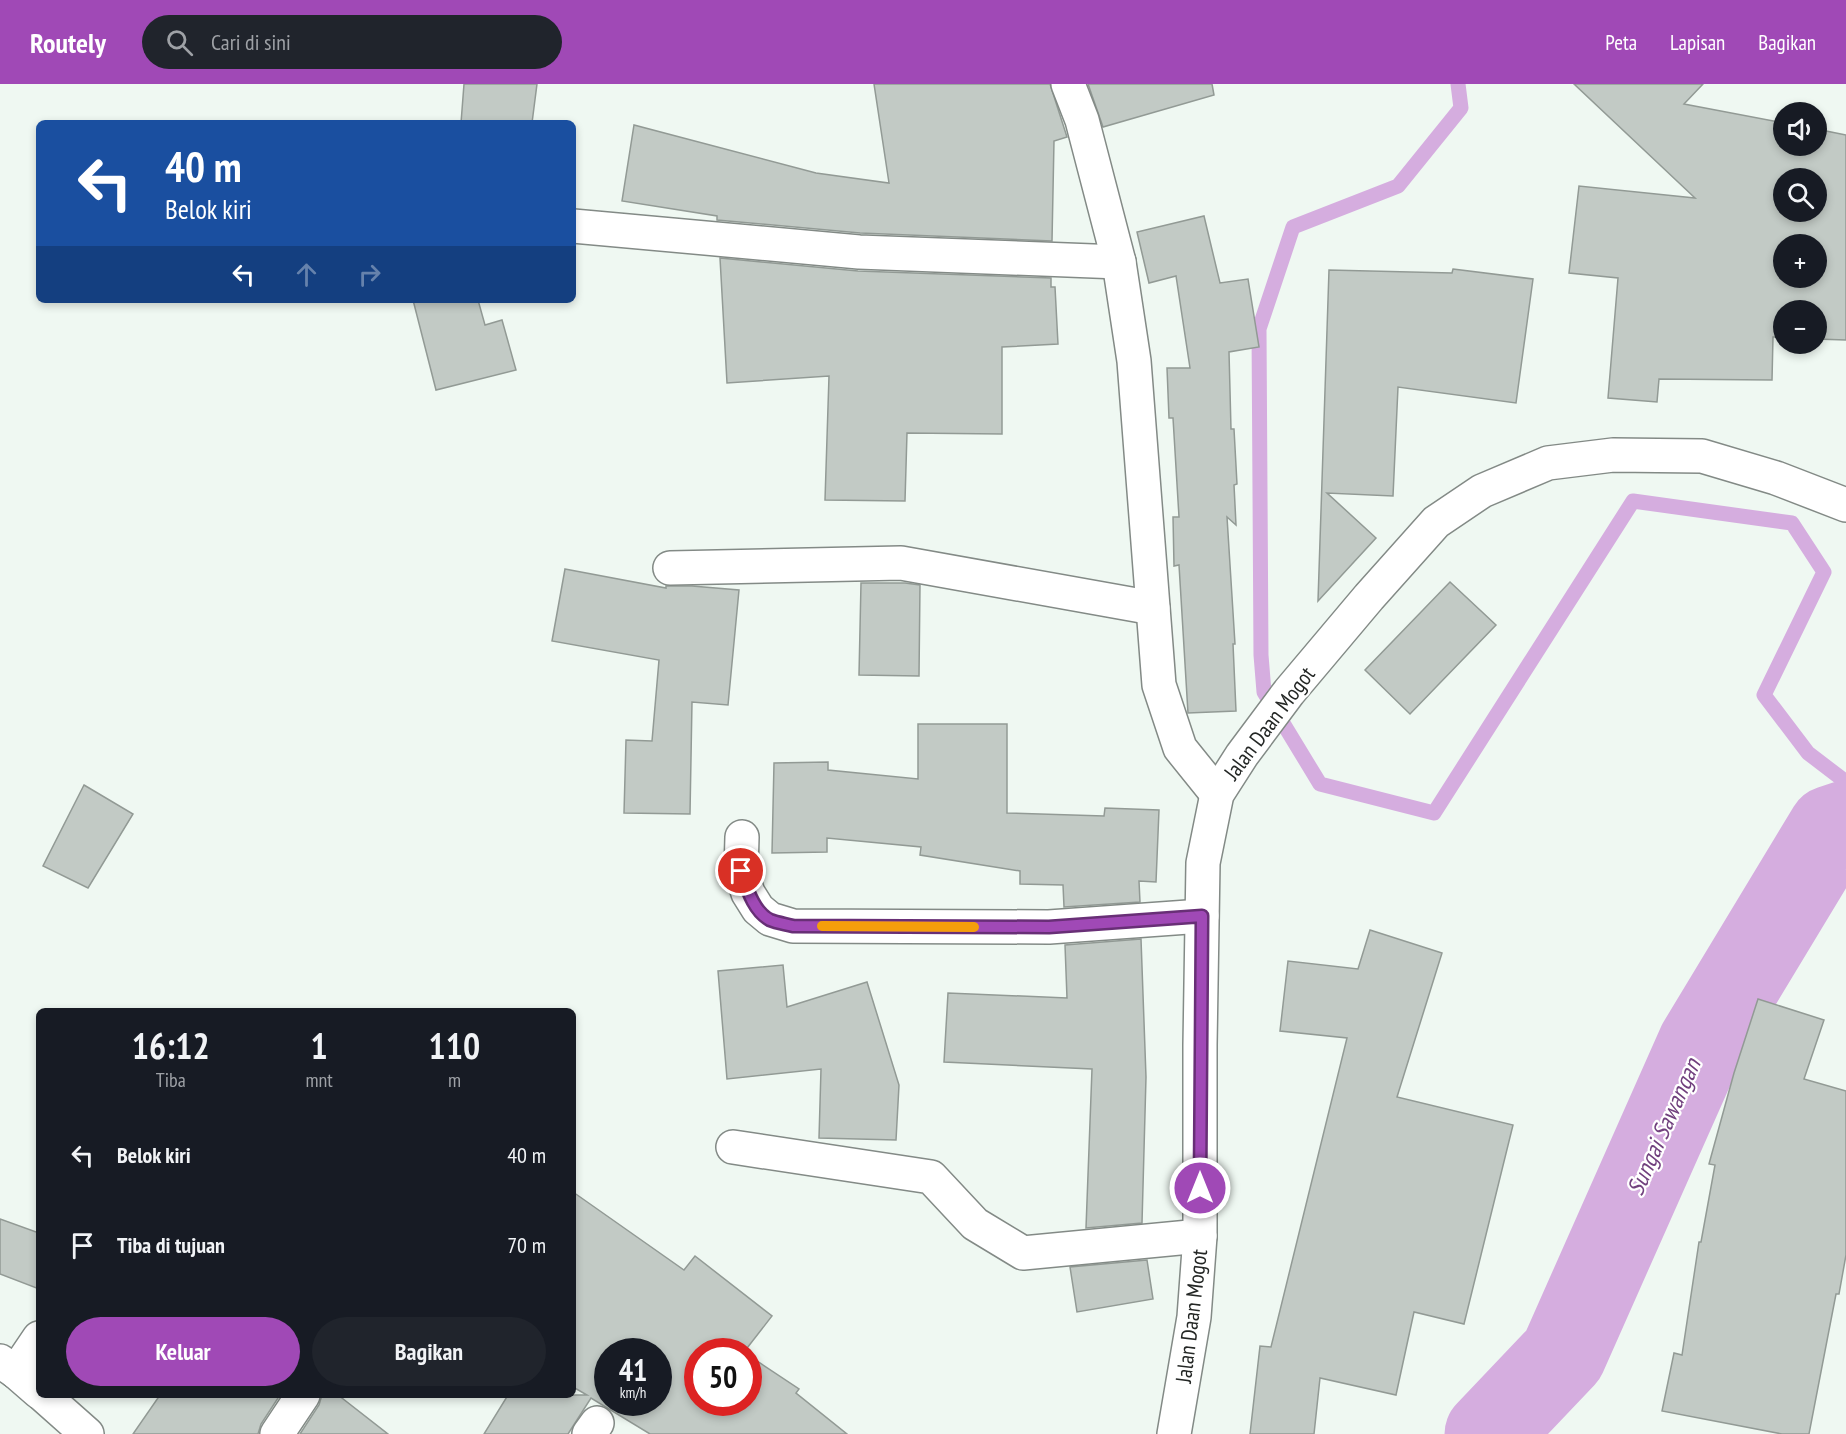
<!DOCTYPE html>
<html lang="id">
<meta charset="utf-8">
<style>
:root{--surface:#171b24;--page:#20242c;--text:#f1f3f6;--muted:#9ea1a6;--accent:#a049b6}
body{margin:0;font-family:"PT Sans Narrow",sans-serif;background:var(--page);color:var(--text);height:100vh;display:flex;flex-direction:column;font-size:22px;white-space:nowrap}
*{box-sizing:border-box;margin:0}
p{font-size:20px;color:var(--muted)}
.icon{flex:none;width:33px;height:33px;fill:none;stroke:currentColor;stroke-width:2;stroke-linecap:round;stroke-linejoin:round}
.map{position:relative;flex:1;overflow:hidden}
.details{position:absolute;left:36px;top:924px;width:540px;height:390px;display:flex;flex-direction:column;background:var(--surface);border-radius:9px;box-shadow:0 3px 9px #0003}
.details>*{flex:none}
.banner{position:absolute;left:36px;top:36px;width:540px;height:183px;border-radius:9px;box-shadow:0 3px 9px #0003;background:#1a4fa0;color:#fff;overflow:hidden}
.fabs{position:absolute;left:1773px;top:18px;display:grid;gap:12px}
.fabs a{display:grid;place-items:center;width:54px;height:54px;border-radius:50%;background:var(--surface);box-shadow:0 3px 9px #0003;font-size:30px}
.speed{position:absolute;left:594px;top:1254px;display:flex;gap:12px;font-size:30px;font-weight:700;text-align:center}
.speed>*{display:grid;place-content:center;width:78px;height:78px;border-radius:50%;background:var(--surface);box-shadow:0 3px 9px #0003;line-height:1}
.speed small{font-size:15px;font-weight:400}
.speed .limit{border:9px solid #d22;background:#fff;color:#111}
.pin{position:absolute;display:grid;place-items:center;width:51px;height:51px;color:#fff;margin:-26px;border:3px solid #fff;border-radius:50%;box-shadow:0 2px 6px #0007}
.me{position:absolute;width:66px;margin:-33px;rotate:0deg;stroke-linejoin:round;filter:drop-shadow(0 0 4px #0008)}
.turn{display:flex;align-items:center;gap:21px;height:126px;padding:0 30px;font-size:27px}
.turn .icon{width:78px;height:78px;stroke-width:2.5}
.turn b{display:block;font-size:42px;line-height:51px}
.lanes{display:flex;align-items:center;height:57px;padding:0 30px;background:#0003;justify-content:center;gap:30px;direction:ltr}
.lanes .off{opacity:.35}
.eta{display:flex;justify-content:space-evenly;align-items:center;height:102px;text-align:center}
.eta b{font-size:36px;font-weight:800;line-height:42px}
.action{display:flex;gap:12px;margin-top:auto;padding:12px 30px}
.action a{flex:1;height:69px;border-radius:36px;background:var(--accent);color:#fff;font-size:24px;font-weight:800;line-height:69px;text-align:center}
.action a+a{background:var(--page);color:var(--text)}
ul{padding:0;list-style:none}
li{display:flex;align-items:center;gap:18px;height:90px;padding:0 30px}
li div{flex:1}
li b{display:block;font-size:22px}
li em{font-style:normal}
header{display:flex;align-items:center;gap:36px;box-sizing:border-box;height:84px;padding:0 30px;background:var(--accent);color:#fff}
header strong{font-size:28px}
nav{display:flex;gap:33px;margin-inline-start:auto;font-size:21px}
.search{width:420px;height:54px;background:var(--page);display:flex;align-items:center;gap:15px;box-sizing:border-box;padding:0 21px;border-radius:33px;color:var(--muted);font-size:22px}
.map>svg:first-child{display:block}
</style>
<header>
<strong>Routely</strong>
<div class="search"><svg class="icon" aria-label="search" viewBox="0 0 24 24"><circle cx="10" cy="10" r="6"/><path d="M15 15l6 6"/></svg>Cari di sini</div>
<nav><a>Peta</a><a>Lapisan</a><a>Bagikan</a></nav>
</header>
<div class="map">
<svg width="1846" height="1350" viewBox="0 0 1846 1350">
<rect width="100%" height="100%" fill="#eff8f2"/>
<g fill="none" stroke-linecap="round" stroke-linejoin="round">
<!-- stream -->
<path stroke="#d5addf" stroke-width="15" d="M 1458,0 L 1461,24 L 1398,102 L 1293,143 L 1259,245 L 1261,571 L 1264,608 L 1320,700 L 1434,729 L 1633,417 L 1792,439 L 1824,488 L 1764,611 L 1808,669 L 1846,698"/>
<!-- river -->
<path stroke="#d5addf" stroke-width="87" d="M 1488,1350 L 1563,1271 L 1701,960 L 1831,745 L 1846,740"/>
</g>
<!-- building -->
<g fill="#c2cac5" stroke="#929a95" stroke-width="1.5" fill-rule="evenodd">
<path d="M 464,0 L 537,0 L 532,39 L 461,39 Z"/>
<path d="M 874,0 L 1050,0 L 1067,53 L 1054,57 L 1052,157 L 860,149 L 717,136 L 717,132 L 622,117 L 634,41 L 816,89 L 889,99 Z"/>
<path d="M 1088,0 L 1212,0 L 1214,11 L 1103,43 Z"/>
<path d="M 1574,0 L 1703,0 L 1684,20 L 1784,39 L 1784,62 L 1816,62 L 1816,45 L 1846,51 L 1846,256 L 1816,255 L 1816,226 L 1784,226 L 1784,253 L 1773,253 L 1772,296 L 1659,295 L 1657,318 L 1608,314 L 1618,194 L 1569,189 L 1579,102 L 1695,114 ZM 1784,94 L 1816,94 L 1816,128 L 1784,128 ZM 1784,160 L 1816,160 L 1816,194 L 1784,194 Z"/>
<path d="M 1204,132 L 1220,199 L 1248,195 L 1259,263 L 1229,268 L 1231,345 L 1234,345 L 1237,400 L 1234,401 L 1236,441 L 1227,433 L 1235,560 L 1233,560 L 1236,627 L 1188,629 L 1179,481 L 1174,482 L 1173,433 L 1179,433 L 1173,334 L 1169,334 L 1167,284 L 1190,284 L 1176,192 L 1149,199 L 1137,148 Z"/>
<path d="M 720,174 L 858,187 L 1051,194 L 1051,203 L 1055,203 L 1058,260 L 1002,263 L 1002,350 L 907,349 L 905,417 L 825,416 L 829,292 L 727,299 Z"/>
<path d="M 1453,185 L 1533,195 L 1516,319 L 1398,303 L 1393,412 L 1327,409 L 1376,454 L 1318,517 L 1329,186 L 1452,189 Z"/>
<path d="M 413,216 L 478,216 L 485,241 L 502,236 L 516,286 L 436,306 Z"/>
<path d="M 565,485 L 666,504 L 666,502 L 692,502 L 739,506 L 728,621 L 692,618 L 690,730 L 624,729 L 626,656 L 652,657 L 659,576 L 552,557 Z"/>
<path d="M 1450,498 L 1496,541 L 1410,630 L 1365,586 Z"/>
<path d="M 861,499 L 905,499 L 920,501 L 919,592 L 859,591 Z"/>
<path d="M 918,640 L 1007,640 L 1007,729 L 1104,732 L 1105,724 L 1159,726 L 1156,798 L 1139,797 L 1140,818 L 1064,823 L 1063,801 L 1020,800 L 1020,787 L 920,771 L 921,763 L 827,754 L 827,768 L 772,769 L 774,679 L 828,678 L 828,686 L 918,695 Z"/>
<path d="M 84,701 L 133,730 L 88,804 L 43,782 Z"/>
<path d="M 1370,846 L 1442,869 L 1397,1013 L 1513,1041 L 1464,1240 L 1414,1228 L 1396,1311 L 1320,1294 L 1314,1350 L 1250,1350 L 1260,1262 L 1271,1263 L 1347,954 L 1280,947 L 1288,877 L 1358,885 Z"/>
<path d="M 1141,855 L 1146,993 L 1142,1139 L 1086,1144 L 1092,985 L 944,978 L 948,909 L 1067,914 L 1065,861 Z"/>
<path d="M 783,881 L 787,923 L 867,898 L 899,1001 L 896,1056 L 819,1054 L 821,985 L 727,995 L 718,887 Z"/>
<path d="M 1758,915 L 1824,936 L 1804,995 L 1846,1007 L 1846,1171 L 1839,1210 L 1836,1210 L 1809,1350 L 1782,1350 L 1662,1327 L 1674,1269 L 1682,1271 L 1699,1158 L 1701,1158 L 1715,1081 L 1709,1080 L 1734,989 Z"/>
<path d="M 573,1108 L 684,1186 L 695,1172 L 772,1232 L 744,1268 L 698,1268 L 698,1318 L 748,1318 L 748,1271 L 799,1305 L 796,1309 L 847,1350 L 650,1350 L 591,1314 L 568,1350 L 484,1350 L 508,1311 L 587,1311 L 573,1303 ZM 608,1268 L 658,1268 L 658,1318 L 608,1318 Z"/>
<path d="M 0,1135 L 39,1149 L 39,1205 L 0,1190 Z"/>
<path d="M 1147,1176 L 1153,1215 L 1077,1228 L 1070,1183 Z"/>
<path d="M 160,1311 L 280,1311 L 261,1340 L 258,1350 L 133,1350 Z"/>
<path d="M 322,1311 L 338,1311 L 388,1350 L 300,1350 L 319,1321 Z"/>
</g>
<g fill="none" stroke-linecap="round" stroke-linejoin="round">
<defs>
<g id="street">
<path d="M 1068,0 L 1082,36 L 1119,178 L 1134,277 L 1159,601 L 1180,664 L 1217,710"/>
<path d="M 573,142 L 859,168 L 1119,178"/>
<path d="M 670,484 L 901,479 L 1153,524"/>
<path d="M 742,753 L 741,787 L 748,809 L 758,825 L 770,835 L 793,842 L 1049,843 L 1202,832"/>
<path d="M 733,1063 L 931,1093 L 975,1140 L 1023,1169 L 1200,1152"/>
<path d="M 16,1288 L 39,1254"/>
<path d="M 277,1350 L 303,1311"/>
<path d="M 589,1350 L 597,1339"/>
</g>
<g id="secondary">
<path d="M 0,1277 L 16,1288 L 39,1308"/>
<path d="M 43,1311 L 87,1350"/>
<path d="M 1174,1350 L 1194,1233 L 1200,1152 L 1200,961 L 1203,779 L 1217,710 L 1242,671 L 1289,608 L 1369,513 L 1436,438 L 1482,407 L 1548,379 L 1613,371 L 1702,372 L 1776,394 L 1846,421"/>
</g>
</defs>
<!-- street casing -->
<use href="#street" stroke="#838a86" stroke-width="36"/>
<!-- secondary casing -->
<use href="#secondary" stroke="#838a86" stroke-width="36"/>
<!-- street -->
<use href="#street" stroke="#fff" stroke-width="33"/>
<!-- secondary -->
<use href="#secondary" stroke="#fff" stroke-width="33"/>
</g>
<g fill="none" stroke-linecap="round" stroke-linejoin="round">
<defs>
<path id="route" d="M 741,787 C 747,804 753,827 770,836 C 777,839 786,840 793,842 L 1049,843 L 1202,832 L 1200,1104"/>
</defs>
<!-- route casing -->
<use href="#route" stroke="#682f76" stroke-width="15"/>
<!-- route -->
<use href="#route" stroke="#a049b6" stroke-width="10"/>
<!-- slow -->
<path stroke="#f59e0b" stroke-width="10" d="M 822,842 L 974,843"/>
</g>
<g text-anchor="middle" stroke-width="4.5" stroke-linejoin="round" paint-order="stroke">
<!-- street labels -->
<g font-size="22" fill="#242725" stroke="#fff">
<text transform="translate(1269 639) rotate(-53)" y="8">Jalan Daan Mogot</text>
<text transform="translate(1191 1232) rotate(-83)" y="8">Jalan Daan Mogot</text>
</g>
<!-- water labels -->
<g font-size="24" font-style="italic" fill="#71407e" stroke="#fff">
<text transform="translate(1664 1043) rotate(-66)" y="8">Sungai Sawangan</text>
</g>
</g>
</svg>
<div class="fabs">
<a><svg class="icon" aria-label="sound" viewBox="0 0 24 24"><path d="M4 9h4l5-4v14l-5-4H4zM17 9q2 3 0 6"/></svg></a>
<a><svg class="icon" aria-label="search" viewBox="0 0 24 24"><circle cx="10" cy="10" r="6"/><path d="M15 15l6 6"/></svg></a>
<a>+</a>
<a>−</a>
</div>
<div class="speed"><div>41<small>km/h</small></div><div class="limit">50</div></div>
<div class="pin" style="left:741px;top:787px;background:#d93025"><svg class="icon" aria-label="arrive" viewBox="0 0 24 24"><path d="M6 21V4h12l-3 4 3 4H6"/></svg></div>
<svg class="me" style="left:1200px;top:1104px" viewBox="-20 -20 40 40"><circle r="17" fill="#a049b6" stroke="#fff" stroke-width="3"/><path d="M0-11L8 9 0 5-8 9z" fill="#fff"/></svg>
<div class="banner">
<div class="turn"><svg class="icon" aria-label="left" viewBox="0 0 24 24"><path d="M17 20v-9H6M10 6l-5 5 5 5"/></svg><div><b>40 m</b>Belok kiri</div></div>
<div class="lanes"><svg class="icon" aria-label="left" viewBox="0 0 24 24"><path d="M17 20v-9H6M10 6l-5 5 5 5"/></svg><svg class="icon off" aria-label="ahead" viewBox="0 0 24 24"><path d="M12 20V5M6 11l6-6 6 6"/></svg><svg class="icon off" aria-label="right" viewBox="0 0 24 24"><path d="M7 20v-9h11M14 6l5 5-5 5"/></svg></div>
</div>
<section class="details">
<div class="eta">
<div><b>16:12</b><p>Tiba</p></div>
<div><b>1</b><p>mnt</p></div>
<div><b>110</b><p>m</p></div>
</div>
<ul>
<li><svg class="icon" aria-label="left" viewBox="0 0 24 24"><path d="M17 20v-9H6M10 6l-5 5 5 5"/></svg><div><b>Belok kiri</b></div><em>40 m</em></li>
<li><svg class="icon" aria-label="arrive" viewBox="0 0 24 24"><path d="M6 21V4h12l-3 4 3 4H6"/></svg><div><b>Tiba di tujuan</b></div><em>70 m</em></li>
</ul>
<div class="action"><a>Keluar</a><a>Bagikan</a></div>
</section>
</div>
